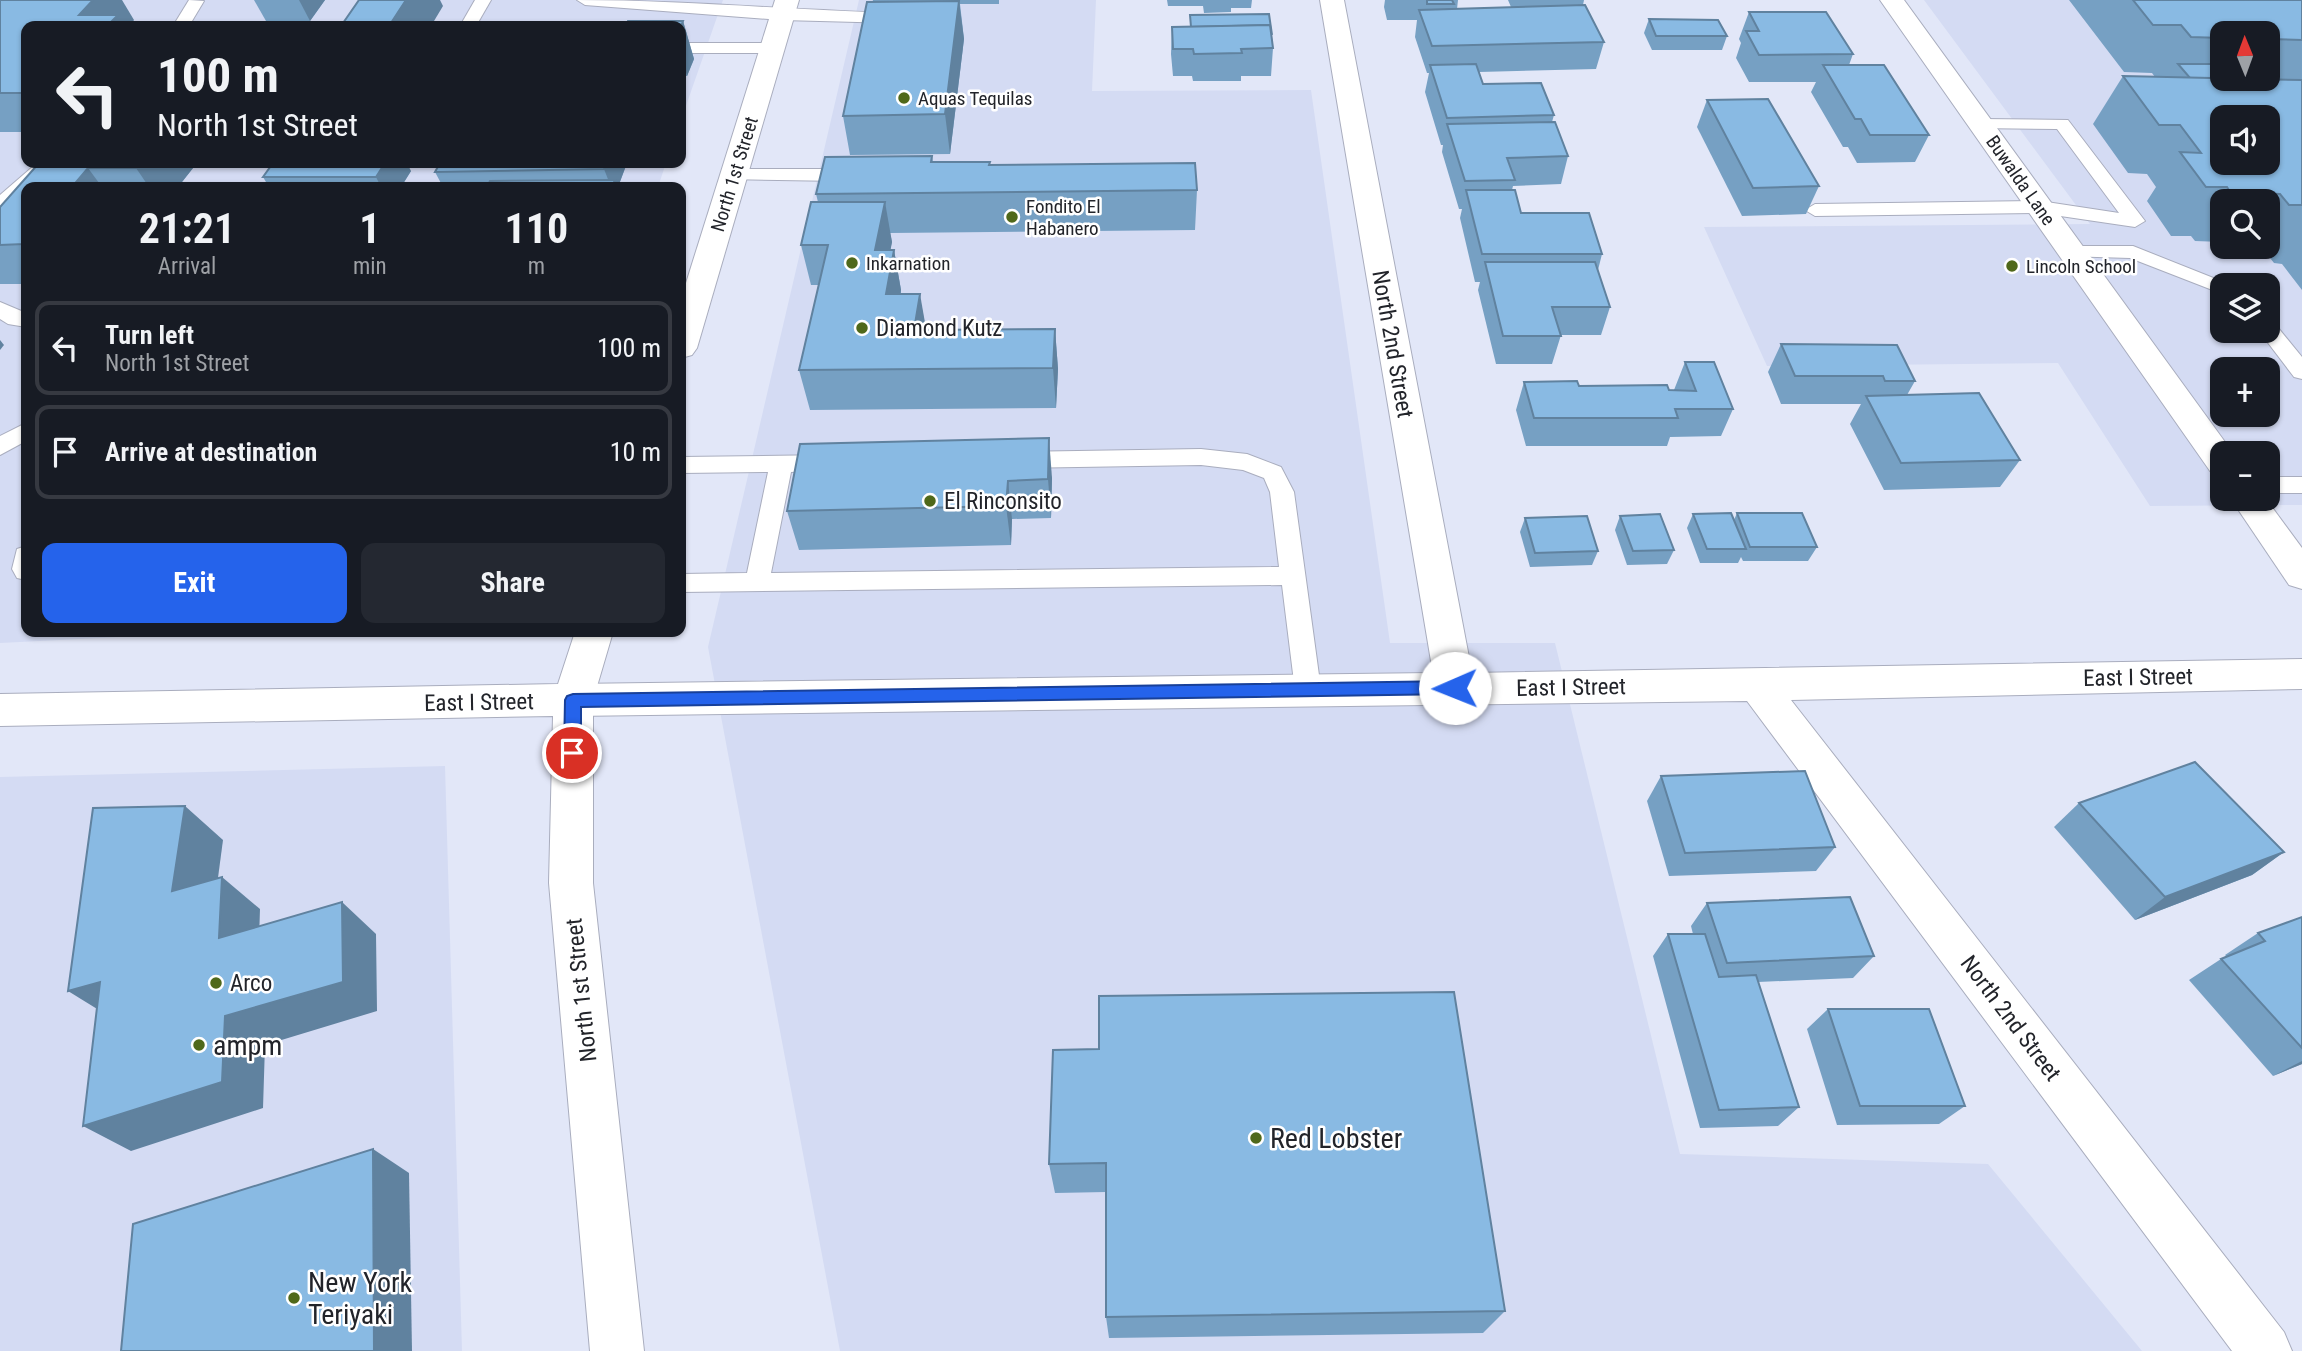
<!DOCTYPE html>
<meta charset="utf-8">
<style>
:root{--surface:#171b24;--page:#242831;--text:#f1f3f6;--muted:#9ea1a6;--line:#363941;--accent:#2563eb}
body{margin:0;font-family:"Roboto Condensed",sans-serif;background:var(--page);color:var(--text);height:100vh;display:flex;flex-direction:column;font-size:26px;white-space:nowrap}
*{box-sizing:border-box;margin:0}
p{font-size:23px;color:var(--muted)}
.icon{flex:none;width:38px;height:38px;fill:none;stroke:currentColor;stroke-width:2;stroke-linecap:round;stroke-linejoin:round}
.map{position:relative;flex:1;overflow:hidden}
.drawer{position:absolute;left:21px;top:182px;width:665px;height:455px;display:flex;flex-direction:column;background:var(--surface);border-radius:14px;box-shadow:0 2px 5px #0004}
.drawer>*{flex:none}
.guide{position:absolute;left:21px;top:21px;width:665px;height:147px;border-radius:14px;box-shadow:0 2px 5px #0004;background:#171b24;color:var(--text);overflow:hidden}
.needle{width:46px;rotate:359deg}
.controls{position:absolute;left:2210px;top:21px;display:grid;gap:14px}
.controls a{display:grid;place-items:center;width:70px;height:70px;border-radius:14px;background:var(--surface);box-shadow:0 2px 5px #0004;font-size:35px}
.pin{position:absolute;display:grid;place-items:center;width:60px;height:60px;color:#fff;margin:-30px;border:4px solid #fff;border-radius:50%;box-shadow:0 2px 7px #0007}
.me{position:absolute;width:77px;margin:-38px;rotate:269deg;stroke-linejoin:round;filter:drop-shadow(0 0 5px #0008)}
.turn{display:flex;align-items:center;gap:24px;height:147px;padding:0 21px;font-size:32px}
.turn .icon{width:91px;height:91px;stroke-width:2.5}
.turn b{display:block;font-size:49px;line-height:60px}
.eta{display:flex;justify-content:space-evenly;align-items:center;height:119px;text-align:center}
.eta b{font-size:42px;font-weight:700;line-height:49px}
.button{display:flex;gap:14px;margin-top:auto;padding:14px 21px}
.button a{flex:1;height:80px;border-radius:14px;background:var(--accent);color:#fff;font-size:28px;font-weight:700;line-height:80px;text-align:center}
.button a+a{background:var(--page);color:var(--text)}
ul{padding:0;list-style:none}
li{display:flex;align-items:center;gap:21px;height:94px;margin:0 14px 10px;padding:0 7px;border:4px solid var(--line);border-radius:14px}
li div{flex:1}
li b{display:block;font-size:26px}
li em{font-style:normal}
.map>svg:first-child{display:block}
</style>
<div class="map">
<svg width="2302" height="1351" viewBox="0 0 2302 1351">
<rect width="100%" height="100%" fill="#e2e7f8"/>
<!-- built -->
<g fill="#d4dbf3" fill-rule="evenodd">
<path d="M 0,0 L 723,0 L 681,120 L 681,26 L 26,26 L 26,163 L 666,163 L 658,187 L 26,187 L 26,632 L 218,632 L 0,643 Z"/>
<path d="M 859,0 L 1096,0 L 1092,91 L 1311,90 L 1390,643 L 1555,643 L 1680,1154 L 1988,1164 L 2142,1351 L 840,1351 L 708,647 Z"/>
<path d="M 1924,0 L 2302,0 L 2302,505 L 2150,506 L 2058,363 L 1767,366 L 1704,227 L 2090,224 ZM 2222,33 L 2268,33 L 2268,79 L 2222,79 ZM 2222,117 L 2268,117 L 2268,163 L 2222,163 ZM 2222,201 L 2268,201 L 2268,247 L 2222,247 ZM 2222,285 L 2268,285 L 2268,331 L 2222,331 ZM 2222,369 L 2268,369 L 2268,415 L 2222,415 ZM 2222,453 L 2268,453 L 2268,499 L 2222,499 Z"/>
<path d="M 445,766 L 462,1351 L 0,1351 L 0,777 Z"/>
</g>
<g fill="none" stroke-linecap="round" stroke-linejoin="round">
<defs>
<g id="lane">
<path d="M 189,0 L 204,1 L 189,26 L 173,26 Z"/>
<path d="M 475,0 L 491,0 L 476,26 L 460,26 Z"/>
<path d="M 577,0 C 683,0 789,10 895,13 L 903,18 L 895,23 L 782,20 L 585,5 Z"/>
<path d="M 681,43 L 773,43 L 781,48 L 773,53 L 681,53 Z"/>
<path d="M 1980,119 L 2068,120 L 2145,221 L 2135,227 L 2040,213 L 1815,216 L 1805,210 L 1815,204 L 2040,201 L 2119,213 L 2057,129 L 1974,128 L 1971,124 Z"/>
<path d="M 37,163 L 58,163 L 26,187 L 7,210 L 0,212 L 0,195 Z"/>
<path d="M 733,169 L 841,169 L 850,175 L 841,181 L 726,179 L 724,175 L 726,171 Z"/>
<path d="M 2071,246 L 2133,246 L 2231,285 L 2222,285 L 2222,293 L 2215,291 L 2130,258 L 2064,256 L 2061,252 L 2064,248 Z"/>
<path d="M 0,302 L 26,313 L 26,327 L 8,324 L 0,319 Z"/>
<path d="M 2268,322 L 2275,324 L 2302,357 L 2302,379 L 2294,377 L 2259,331 L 2268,331 Z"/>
<path d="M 26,423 L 26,441 L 0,455 L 0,436 Z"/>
<path d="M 1201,449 L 1247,454 L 1281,467 L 1294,492 L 1321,690 L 1317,698 L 1308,701 L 1299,698 L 1295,690 L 1282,585 L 681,592 L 681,574 L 747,573 L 768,472 L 681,473 L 681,457 L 830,455 L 838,457 L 842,463 L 838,469 L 791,472 L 771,573 L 1279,567 L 1270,492 L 1264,478 L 1243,470 L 1201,465 L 1015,468 L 1007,466 L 1003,460 L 1007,454 L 1015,452 Z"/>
<rect x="2268" y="477" width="34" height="16"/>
<path d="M 26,546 L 26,580 L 17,578 L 12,569 L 17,549 Z"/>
</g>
<g id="street">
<path d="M 1320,0 L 1344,0 L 1472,673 L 2302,659 L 2302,689 L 1791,700 L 2284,1332 L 2292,1351 L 2232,1351 L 1747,701 L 573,716 L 559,711 L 553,700 L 559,689 L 573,684 L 1433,673 Z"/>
<path d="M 1880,0 L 1904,0 L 2233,453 L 2222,453 L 2222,475 L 2210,471 Z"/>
<path d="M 2231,499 L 2266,499 L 2302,548 L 2302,589 L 2289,585 Z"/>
</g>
<g id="secondary">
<path d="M 775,0 L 799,0 L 697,348 L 692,355 L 681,358 L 681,299 Z"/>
<path d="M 575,632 L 613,632 L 593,700 L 593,883 L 644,1351 L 590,1351 L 549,883 L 553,716 L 0,726 L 0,694 L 558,684 Z"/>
</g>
</defs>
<!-- lane casing -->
<use href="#lane" stroke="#a9adbe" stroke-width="2"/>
<!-- street casing -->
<use href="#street" stroke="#a9adbe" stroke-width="2"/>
<!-- secondary casing -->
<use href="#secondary" stroke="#a9adbe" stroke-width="2"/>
<!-- lane -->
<use href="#lane" fill="#fff" fill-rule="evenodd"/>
<!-- street -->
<use href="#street" fill="#fff" fill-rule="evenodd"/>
<!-- secondary -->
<use href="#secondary" fill="#fff" fill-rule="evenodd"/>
</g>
<!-- wall -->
<g fill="#76a0c3" fill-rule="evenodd">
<path d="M 0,0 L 134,20 L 128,26 L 26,26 L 26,132 L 0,132 Z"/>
<path d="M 254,0 L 325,0 L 310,21 L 266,21 Z"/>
<path d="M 873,0 L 999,0 L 999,4 L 960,4 L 964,39 L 950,154 L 850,155 L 843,116 Z"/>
<path d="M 1167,0 L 1252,0 L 1251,8 L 1231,8 L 1231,12 L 1204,13 L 1203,6 L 1168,6 Z"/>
<path d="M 1385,0 L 1458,0 L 1457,9 L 1511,7 L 1508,0 L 1584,0 L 1583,5 L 1604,42 L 1596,69 L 1479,72 L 1483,84 L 1554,115 L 1552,122 L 1568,156 L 1561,184 L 1513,186 L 1512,190 L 1521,213 L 1602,254 L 1598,270 L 1610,307 L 1601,335 L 1561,335 L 1552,364 L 1496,364 L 1478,290 L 1480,282 L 1475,282 L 1460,218 L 1462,209 L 1459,209 L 1442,152 L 1443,145 L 1441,145 L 1425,92 L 1429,73 L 1427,73 L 1415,37 L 1417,20 L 1387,20 L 1384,7 Z"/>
<path d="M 2069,0 L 2302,0 L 2302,290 L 2282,264 L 2274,263 L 2267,254 L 2251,254 L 2246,247 L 2268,247 L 2268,201 L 2222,201 L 2222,242 L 2195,241 L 2191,236 L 2171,236 L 2147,201 L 2156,187 L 2147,174 L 2128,173 L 2093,124 L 2123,76 L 2155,77 L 2152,73 L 2124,72 ZM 2222,33 L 2268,33 L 2268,79 L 2222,79 Z"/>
<path d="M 1749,12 L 1853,54 L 1849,65 L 1929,135 L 1915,162 L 1857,163 L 1848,147 L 1843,147 L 1811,92 L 1816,82 L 1749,82 L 1736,58 L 1741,43 L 1739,39 Z"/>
<path d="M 1190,15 L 1272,37 L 1273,48 L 1271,76 L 1241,76 L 1241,81 L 1193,81 L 1192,76 L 1173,76 L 1171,54 L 1172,27 L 1190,27 Z"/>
<path d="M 1649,19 L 1727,36 L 1722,50 L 1652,50 L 1644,33 Z"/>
<path d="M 683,21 L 694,59 L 687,76 L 681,76 L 681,26 Z"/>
<path d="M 1707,100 L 1819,186 L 1806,214 L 1742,216 L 1697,127 Z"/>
<path d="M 932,156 L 933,162 L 990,162 L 990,165 L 1197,190 L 1195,230 L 890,233 L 892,242 L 890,250 L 894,250 L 901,290 L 901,294 L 926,330 L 1055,329 L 1058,369 L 1056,408 L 810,410 L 799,370 L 819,285 L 811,285 L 801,245 L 818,202 L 816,194 Z"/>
<path d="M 39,163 L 197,163 L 178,187 L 26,187 L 26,284 L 0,284 L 0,207 Z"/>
<path d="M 440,163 L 627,163 L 618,187 L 443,187 L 435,172 Z"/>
<path d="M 411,171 L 401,187 L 269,187 L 263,177 Z"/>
<path d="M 1781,344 L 1915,381 L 1907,395 L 2020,460 L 2000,487 L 1884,490 L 1850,424 L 1861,404 L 1781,404 L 1768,372 Z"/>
<path d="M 1685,362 L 1733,409 L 1721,436 L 1670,437 L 1667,446 L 1526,446 L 1516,410 L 1524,382 L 1674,390 Z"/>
<path d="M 800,444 L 1052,478 L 1051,518 L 1012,519 L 1011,545 L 799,550 L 787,511 Z"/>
<path d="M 1737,513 L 1817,547 L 1808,561 L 1743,561 L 1741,557 L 1738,563 L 1700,563 L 1687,528 L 1693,514 L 1734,520 Z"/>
<path d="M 1620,516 L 1674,550 L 1667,564 L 1627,565 L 1615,530 Z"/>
<path d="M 1525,518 L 1598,551 L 1592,565 L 1530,567 L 1520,532 Z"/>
<path d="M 1661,776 L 1835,847 L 1816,871 L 1669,876 L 1647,801 Z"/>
<path d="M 2079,803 L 2284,852 L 2252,875 L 2135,920 L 2054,827 Z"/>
<path d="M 1707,903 L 1874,956 L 1853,978 L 1758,982 L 1799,1107 L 1778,1126 L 1700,1128 L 1653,956 L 1668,934 L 1693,934 L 1691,926 Z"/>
<path d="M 2302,917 L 2302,1064 L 2273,1076 L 2189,980 L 2221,959 L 2226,956 L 2225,955 L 2258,933 Z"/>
<path d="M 1828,1009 L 1965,1106 L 1939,1124 L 1837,1125 L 1807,1029 Z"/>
<path d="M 1053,1050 L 1505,1311 L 1483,1333 L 1109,1338 L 1106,1317 L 1106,1192 L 1055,1193 L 1049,1164 Z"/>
</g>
<!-- shaded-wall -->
<g fill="#60829f">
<path d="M 93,0 L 122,0 L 134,20 L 128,26 L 86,26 L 79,15 Z"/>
<path d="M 299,0 L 325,0 L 310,21 Z"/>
<path d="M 406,0 L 440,0 L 443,6 L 431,26 L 389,26 Z"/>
<path d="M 959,1 L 964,39 L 950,154 L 945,114 Z"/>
<path d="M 683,21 L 694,59 L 687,76 L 681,53 L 681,26 Z"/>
<path d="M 140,163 L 197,163 L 178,187 L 149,187 L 136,168 Z"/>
<path d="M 385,163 L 407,163 L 411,171 L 401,187 L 381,187 L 376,177 Z"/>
<path d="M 607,163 L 627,163 L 618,187 L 611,187 L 604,169 Z"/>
<path d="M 88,168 L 102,187 L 72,187 Z"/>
<path d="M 885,202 L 892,242 L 883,290 L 875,250 Z"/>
<path d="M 894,250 L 901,290 L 894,334 L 886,294 Z"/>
<path d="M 920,294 L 927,334 L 921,370 L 914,330 Z"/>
<path d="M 1055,329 L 1058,369 L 1056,408 L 1053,368 Z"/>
<path d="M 0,340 L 4,345 L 0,350 Z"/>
<path d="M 1049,438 L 1052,478 L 1051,518 L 1048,479 Z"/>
<path d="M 1008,481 L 1012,519 L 1011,545 L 1006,506 Z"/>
<path d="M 185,806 L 223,840 L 212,923 L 172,891 Z"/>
<path d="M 2284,852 L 2252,875 L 2135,920 L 2165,897 Z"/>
<path d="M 222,877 L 260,909 L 258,969 L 219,938 Z"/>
<path d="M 342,902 L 376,934 L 377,1011 L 265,1045 L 263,1108 L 131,1151 L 83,1126 L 225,1016 Z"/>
<path d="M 100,982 L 115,1020 L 68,991 Z"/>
<path d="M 2302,1061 L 2302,1064 L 2273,1076 Z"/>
<path d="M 373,1149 L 409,1173 L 412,1351 L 374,1351 Z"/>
</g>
<!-- building -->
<g fill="#89bae3" stroke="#60829f" stroke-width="2" fill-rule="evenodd">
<path d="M 0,0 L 93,0 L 79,15 L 118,15 L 107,26 L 26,26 L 26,93 L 0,93 Z"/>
<path d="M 359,0 L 406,0 L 389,26 L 341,26 Z"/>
<path d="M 1427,0 L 1452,0 L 1454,4 L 1427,4 Z"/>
<path d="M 2133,0 L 2302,0 L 2302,40 L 2268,39 L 2268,33 L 2222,33 L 2222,38 L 2191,37 L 2181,25 L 2153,25 Z"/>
<path d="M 959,1 L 945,114 L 843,116 L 867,2 Z"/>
<path d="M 1585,5 L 1604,42 L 1432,46 L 1419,10 Z"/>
<path d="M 1749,12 L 1826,12 L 1853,54 L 1759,55 L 1746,31 L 1759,31 Z"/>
<path d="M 1269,14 L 1272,35 L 1270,25 L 1191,27 L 1190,15 Z"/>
<path d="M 1649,19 L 1718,20 L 1727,36 L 1656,36 Z"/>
<path d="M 628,21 L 683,21 L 681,26 L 626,26 Z"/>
<path d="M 1270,25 L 1273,48 L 1241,49 L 1242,53 L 1194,54 L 1193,49 L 1173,49 L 1172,27 Z"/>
<path d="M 1476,64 L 1483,84 L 1541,83 L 1554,115 L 1447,118 L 1430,65 Z"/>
<path d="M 2178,64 L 2222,64 L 2222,78 L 2190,78 Z"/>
<path d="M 1823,65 L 1884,65 L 1929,135 L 1870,135 L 1861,119 L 1855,119 Z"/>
<path d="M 2268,74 L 2273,80 L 2236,79 L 2268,79 Z"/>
<path d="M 2123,76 L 2302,80 L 2302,205 L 2289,205 L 2280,194 L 2230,192 L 2227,187 L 2206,187 L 2180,152 L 2201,153 L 2180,125 L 2159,125 ZM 2222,117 L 2268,117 L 2268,163 L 2222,163 Z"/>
<path d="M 1768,99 L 1819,186 L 1753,188 L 1707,100 Z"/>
<path d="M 1555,122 L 1568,156 L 1507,158 L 1515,180 L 1465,181 L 1447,124 Z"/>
<path d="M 932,156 L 931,162 L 990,162 L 989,165 L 1195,163 L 1197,190 L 816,194 L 825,157 Z"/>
<path d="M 39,163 L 140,163 L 136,168 L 88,168 L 72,187 L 26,187 L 26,241 L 24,244 L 0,245 L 0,207 Z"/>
<path d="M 273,163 L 385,163 L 376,177 L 263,177 Z"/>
<path d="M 440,163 L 607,163 L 604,169 L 435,172 Z"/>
<path d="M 615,180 L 612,187 L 487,187 L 490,181 Z"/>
<path d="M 1466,190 L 1515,190 L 1521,213 L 1589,213 L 1602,254 L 1482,254 Z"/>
<path d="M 811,202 L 885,202 L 875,250 L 894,250 L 886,294 L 920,294 L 914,330 L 1055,329 L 1053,368 L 799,370 L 828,245 L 801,245 Z"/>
<path d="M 1485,262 L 1595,262 L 1610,307 L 1552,307 L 1561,336 L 1503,336 Z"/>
<path d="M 1781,344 L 1897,345 L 1915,381 L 1885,381 L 1883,376 L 1795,376 Z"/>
<path d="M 1685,362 L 1714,362 L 1733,409 L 1675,409 L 1678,418 L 1534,418 L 1524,382 L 1577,381 L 1579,386 L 1667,385 L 1669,390 L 1696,391 Z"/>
<path d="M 1979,393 L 2020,460 L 1901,463 L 1866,396 Z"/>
<path d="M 1049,438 L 1048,479 L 1008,481 L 1006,506 L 787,511 L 800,444 Z"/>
<path d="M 1731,513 L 1746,549 L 1707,549 L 1693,514 Z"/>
<path d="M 1737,513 L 1802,513 L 1817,547 L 1750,547 Z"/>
<path d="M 1660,514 L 1674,550 L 1633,551 L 1620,516 Z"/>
<path d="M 1587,516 L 1598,551 L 1535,553 L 1525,518 Z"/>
<path d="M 2195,762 L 2284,852 L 2165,897 L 2079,803 Z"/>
<path d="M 1805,771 L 1835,847 L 1685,853 L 1661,776 Z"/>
<path d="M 185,806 L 172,891 L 222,877 L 219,938 L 342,902 L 343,982 L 225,1016 L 222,1082 L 83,1126 L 100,982 L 68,991 L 93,808 Z"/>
<path d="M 1850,897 L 1874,956 L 1727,963 L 1707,903 Z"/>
<path d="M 2302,917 L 2302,1048 L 2221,959 L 2265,941 L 2258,933 Z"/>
<path d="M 1668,934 L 1705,934 L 1719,977 L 1756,975 L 1799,1107 L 1719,1110 Z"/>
<path d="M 1454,992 L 1505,1311 L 1106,1317 L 1106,1163 L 1049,1164 L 1053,1050 L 1099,1049 L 1099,996 Z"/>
<path d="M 1828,1009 L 1929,1009 L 1965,1106 L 1860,1106 Z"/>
<path d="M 373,1149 L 374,1351 L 121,1351 L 133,1224 Z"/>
</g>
<!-- route -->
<path fill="#2563eb" stroke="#184099" stroke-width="2" d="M 1455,681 L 1463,688 L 1455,694 L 581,707 L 581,753 L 578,758 L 566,758 L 564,753 L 565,700 L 567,696 L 573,694 Z"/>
<!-- markers -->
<g fill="#4f681a" stroke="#fff" stroke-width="2.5">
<circle cx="904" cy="98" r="7"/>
<circle cx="1012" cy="217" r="7"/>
<circle cx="852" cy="263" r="7"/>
<circle cx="2012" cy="266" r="7"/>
<circle cx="862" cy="328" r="7"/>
<circle cx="930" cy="501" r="7"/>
<circle cx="216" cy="983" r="7"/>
<circle cx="199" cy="1045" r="7"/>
<circle cx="1256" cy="1138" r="7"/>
<circle cx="294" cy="1298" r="7"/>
</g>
<g text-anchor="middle" stroke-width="5" stroke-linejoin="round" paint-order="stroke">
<!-- far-poi labels -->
<g font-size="19" fill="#22242a" stroke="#fff" text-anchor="start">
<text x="918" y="105">Aquas Tequilas</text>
<text x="1026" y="213">Fondito El<tspan x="1026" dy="22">Habanero</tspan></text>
<text x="866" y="270">Inkarnation</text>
<text x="2026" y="273">Lincoln School</text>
</g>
<!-- far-street labels -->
<g font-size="19" fill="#22242a" stroke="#fff">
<text transform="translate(734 174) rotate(-73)" y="7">North 1st Street</text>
<text transform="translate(2021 180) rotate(55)" y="7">Buwalda Lane</text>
</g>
<!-- poi labels -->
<g font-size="23" fill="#22242a" stroke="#fff" text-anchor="start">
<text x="876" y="336">Diamond Kutz</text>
<text x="944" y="509">El Rinconsito</text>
<text x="230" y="991">Arco</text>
</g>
<!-- street labels -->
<g font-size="23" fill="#22242a" stroke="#fff">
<text transform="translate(1393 344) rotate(80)" y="8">North 2nd Street</text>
<text transform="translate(2138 677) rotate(-1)" y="8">East I Street</text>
<text transform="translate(1571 687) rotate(-1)" y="8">East I Street</text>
<text transform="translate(479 702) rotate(-1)" y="8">East I Street</text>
<text transform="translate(581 990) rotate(-96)" y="8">North 1st Street</text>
<text transform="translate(2011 1018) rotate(53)" y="8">North 2nd Street</text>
</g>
<!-- near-poi labels -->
<g font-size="28" fill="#22242a" stroke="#fff" text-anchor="start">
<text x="213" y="1055">ampm</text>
<text x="1270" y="1148">Red Lobster</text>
<text x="308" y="1292">New York<tspan x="308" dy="32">Teriyaki</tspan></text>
</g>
</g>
</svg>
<div class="controls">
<a><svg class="needle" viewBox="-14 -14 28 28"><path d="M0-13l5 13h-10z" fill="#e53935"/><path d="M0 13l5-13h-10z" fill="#9ea1a6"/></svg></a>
<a><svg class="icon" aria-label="sound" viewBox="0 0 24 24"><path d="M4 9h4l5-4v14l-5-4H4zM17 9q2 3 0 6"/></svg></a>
<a><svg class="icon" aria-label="search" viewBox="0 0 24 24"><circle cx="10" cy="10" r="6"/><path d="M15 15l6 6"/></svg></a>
<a><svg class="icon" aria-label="layers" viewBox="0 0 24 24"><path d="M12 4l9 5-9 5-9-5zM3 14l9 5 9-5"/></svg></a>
<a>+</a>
<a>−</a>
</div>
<div class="pin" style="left:572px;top:753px;background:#d93025"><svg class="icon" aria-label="arrive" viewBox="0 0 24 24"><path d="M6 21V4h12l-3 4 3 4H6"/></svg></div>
<svg class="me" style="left:1455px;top:688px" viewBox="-20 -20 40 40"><circle r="19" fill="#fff"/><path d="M0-13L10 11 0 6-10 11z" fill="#2563eb"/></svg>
<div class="guide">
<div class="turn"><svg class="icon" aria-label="left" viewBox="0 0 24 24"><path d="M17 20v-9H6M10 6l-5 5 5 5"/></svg><div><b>100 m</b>North 1st Street</div></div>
</div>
<section class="drawer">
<div class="eta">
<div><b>21:21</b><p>Arrival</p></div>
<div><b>1</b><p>min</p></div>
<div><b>110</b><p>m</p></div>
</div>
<ul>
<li><svg class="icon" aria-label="left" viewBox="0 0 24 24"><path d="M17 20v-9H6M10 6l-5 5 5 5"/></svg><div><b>Turn left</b><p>North 1st Street</p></div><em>100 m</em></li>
<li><svg class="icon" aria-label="arrive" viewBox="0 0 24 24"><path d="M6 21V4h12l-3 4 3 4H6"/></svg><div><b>Arrive at destination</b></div><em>10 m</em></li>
</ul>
<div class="button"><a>Exit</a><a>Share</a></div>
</section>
</div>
